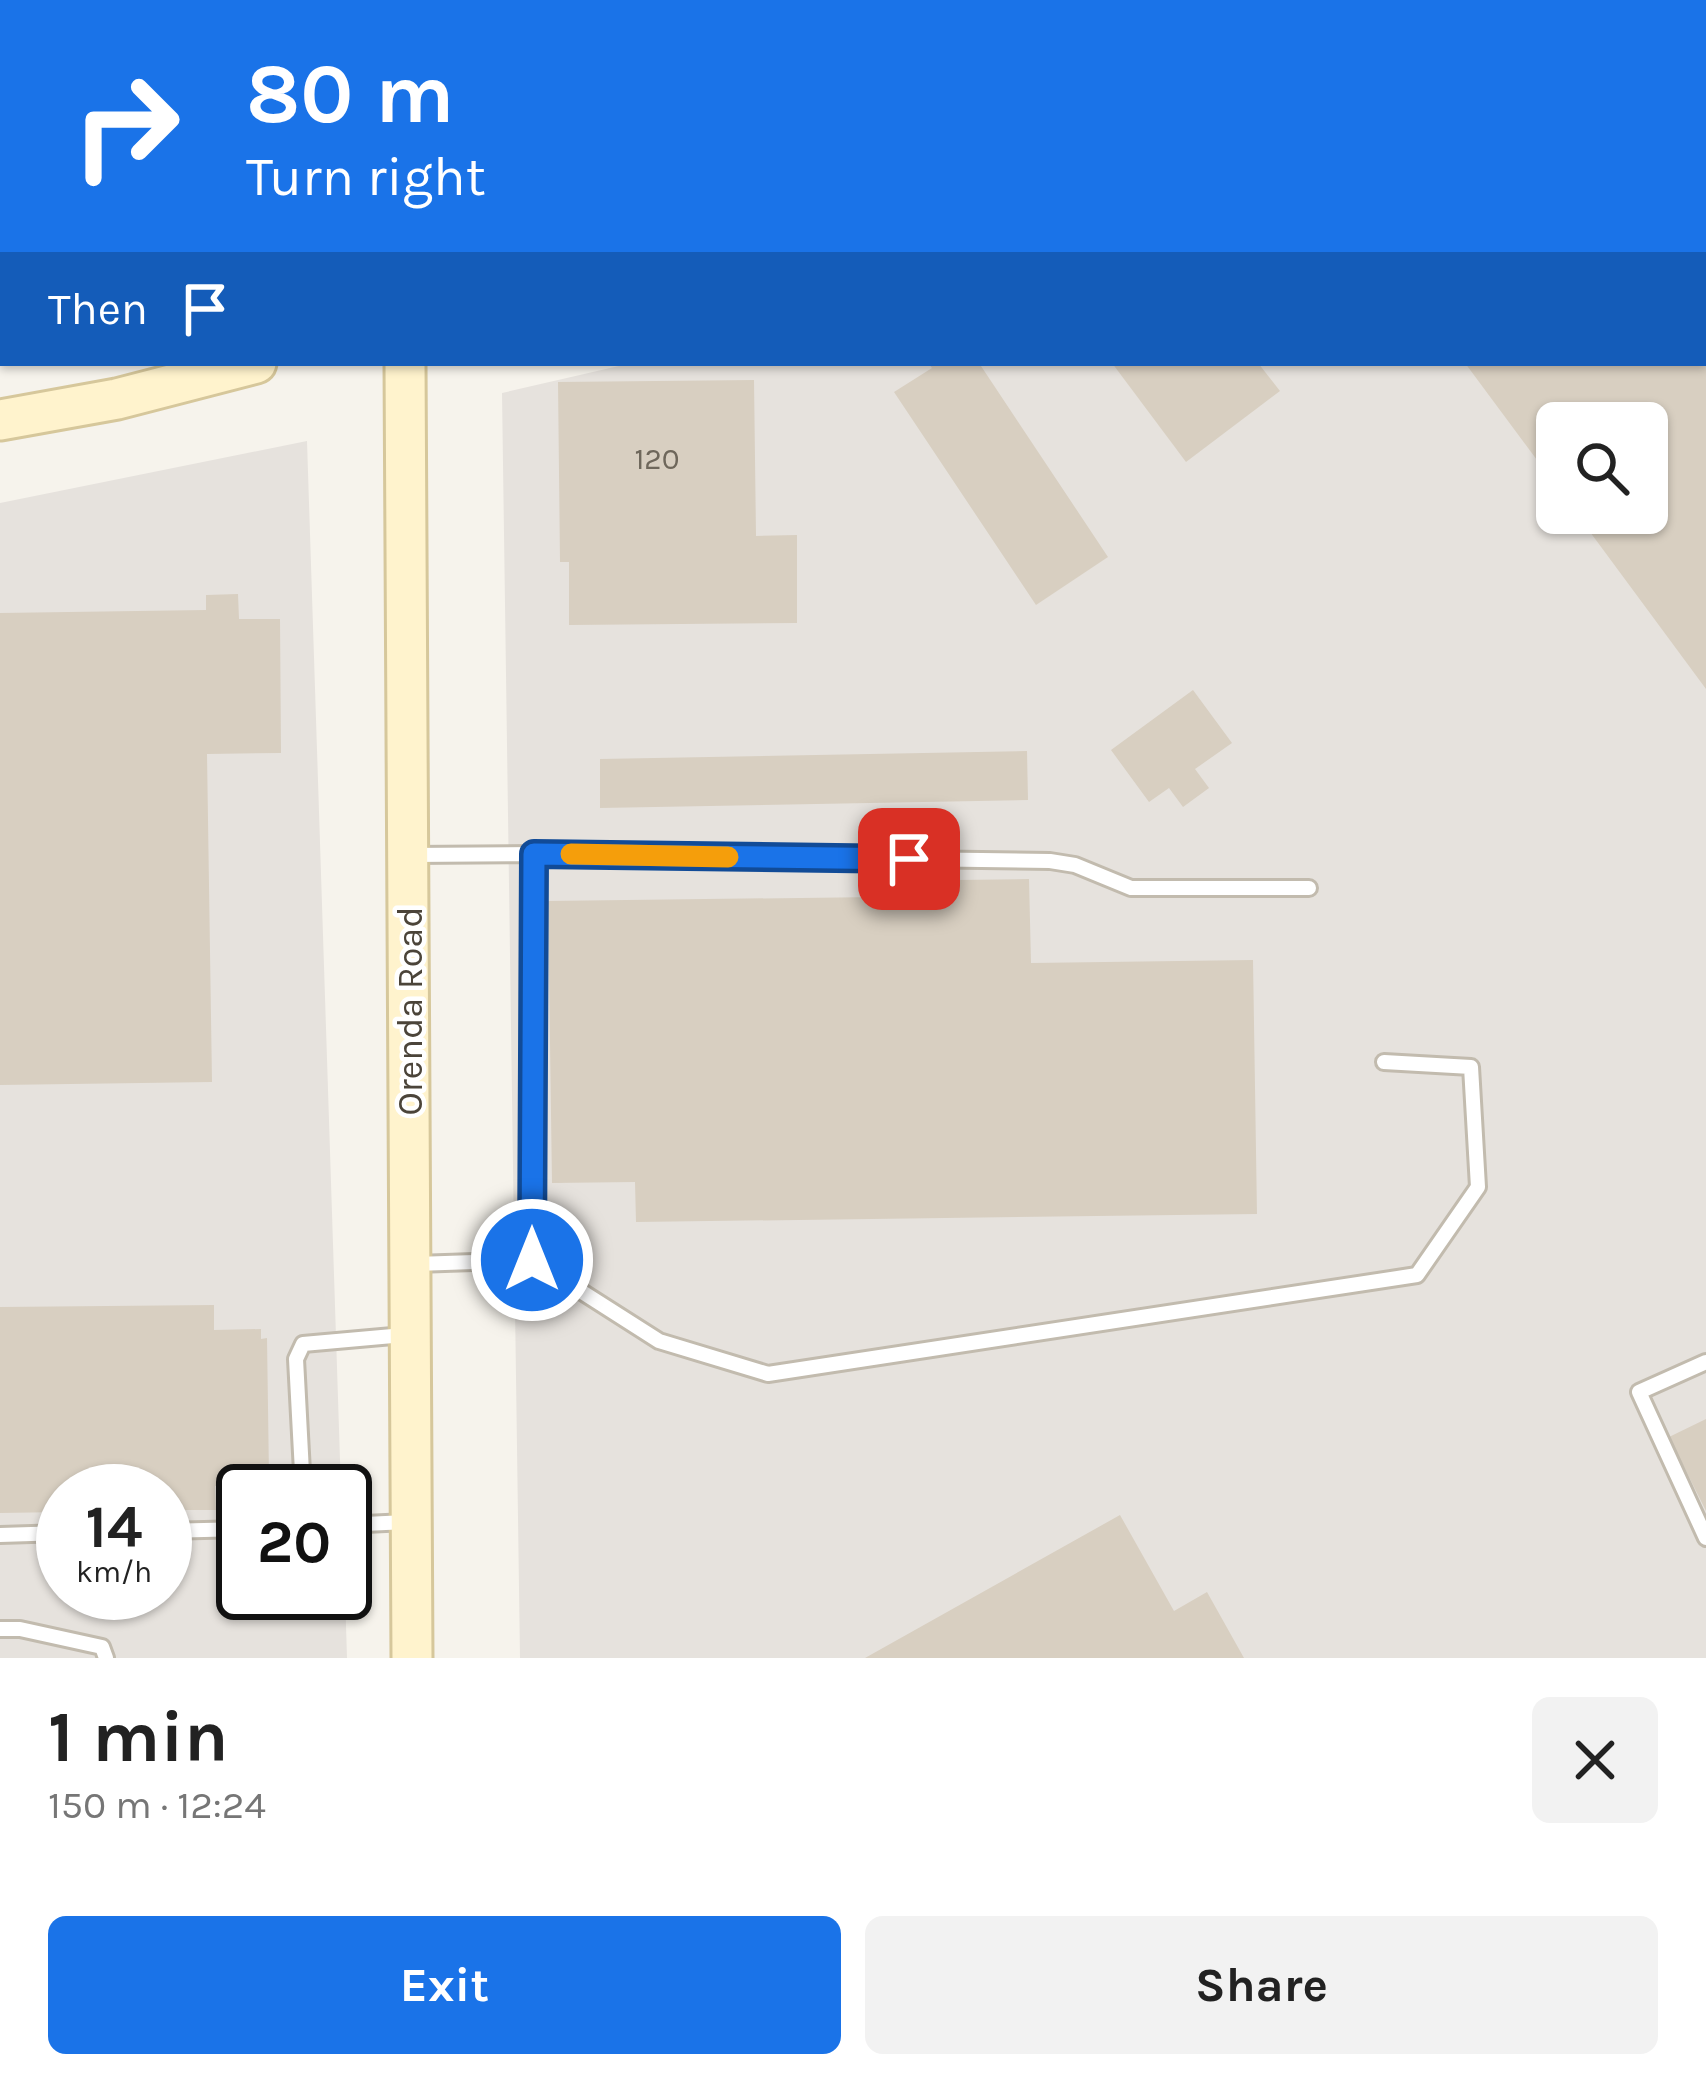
<!DOCTYPE html>
<meta charset="utf-8">
<style>
:root{--surface:#fff;--page:#f2f2f2;--text:#222;--muted:#767676;--accent:#1a73e8}
body{margin:0;font-family:Karla,sans-serif;background:var(--page);color:var(--text);height:100vh;display:flex;flex-direction:column;font-size:45px;white-space:nowrap}
*{box-sizing:border-box;margin:0}
p{font-size:39px;color:var(--muted)}
.icon{flex:none;width:66px;height:66px;fill:none;stroke:currentColor;stroke-width:2;stroke-linecap:round;stroke-linejoin:round}
.map{position:relative;height:1658px;overflow:hidden}
.details{display:flex;flex-direction:column;background:var(--surface);flex:1}
.details>*{flex:none}
.guide{position:absolute;left:0px;top:0px;width:1707px;height:366px;box-shadow:0 3px 9px #0004;background:#1a73e8;color:#fff;overflow:hidden}
.buttons{position:absolute;left:1536px;top:402px;display:grid;gap:24px}
.buttons a{display:grid;place-items:center;width:132px;height:132px;border-radius:18px;background:var(--surface);box-shadow:0 3px 9px #0004;font-size:60px}
.speed{position:absolute;left:36px;top:1464px;display:flex;gap:24px;font-size:60px;font-weight:700;text-align:center}
.speed>*{display:grid;place-content:center;width:156px;height:156px;border-radius:50%;background:var(--surface);box-shadow:0 3px 9px #0004;line-height:1}
.speed small{font-size:30px;font-weight:400}
.speed .limit{border:6px solid #111;border-radius:18px;background:#fff;color:#111}
.pin{position:absolute;display:grid;place-items:center;width:102px;height:102px;color:#fff;margin:-51px;border-radius:24px;box-shadow:0 6px 18px #0006}
.me{position:absolute;width:132px;margin:-66px;rotate:0deg;stroke-linejoin:round;filter:drop-shadow(0 0 9px #0008)}
.turn{display:flex;align-items:center;gap:42px;height:252px;padding:0 48px;font-size:54px}
.turn .icon{width:156px;height:156px;stroke-width:2.5}
.turn b{display:block;font-size:84px;line-height:102px}
.then{display:flex;align-items:center;height:114px;padding:0 48px;background:#0003;gap:24px;font-size:45px}
.round{display:grid;place-items:center;flex:none;width:126px;height:126px;border-radius:18px;background:var(--page)}
.overview{display:flex;align-items:center;justify-content:space-between;height:204px;padding:0 48px}
h1{font-size:72px;font-weight:700;line-height:90px}
.primary-button{display:flex;gap:24px;margin-top:auto;padding:24px 48px}
.primary-button a{flex:1;height:138px;border-radius:18px;background:var(--accent);color:#fff;font-size:48px;font-weight:700;line-height:138px;text-align:center}
.primary-button a+a{background:var(--page);color:var(--text)}
.map>svg:first-child{display:block}
</style>
<div class="map">
<svg width="1706" height="1658" viewBox="0 0 1706 1658">
<rect width="100%" height="100%" fill="#f6f3ec"/>
<!-- industrial -->
<g fill="#e6e2dd" fill-rule="evenodd">
<path d="M 0,0 L 321,3 L 3,3 L 0,324 Z"/>
<path d="M 787,0 L 1053,0 L 1048,3 Z"/>
<path d="M 1439,0 L 1706,0 L 1706,1658 L 520,1658 L 502,393 L 632,363 L 1704,363 L 1704,3 L 1433,3 ZM 1557,423 L 1647,423 L 1647,513 L 1557,513 Z"/>
<path d="M 307,441 L 341,1491 L 243,1491 L 243,1593 L 345,1593 L 347,1658 L 0,1658 L 0,503 ZM 63,1491 L 165,1491 L 165,1593 L 63,1593 Z"/>
</g>
<!-- building -->
<g fill="#d8cfc1">
<path d="M 928,363 L 979,363 L 1108,557 L 1036,605 L 894,392 L 932,368 Z"/>
<path d="M 1112,363 L 1258,363 L 1280,391 L 1186,462 Z"/>
<path d="M 1465,363 L 1706,363 L 1706,689 L 1576,513 L 1647,513 L 1647,423 L 1557,423 L 1557,487 Z"/>
<path d="M 754,380 L 756,536 L 797,535 L 797,623 L 569,625 L 569,562 L 560,562 L 558,382 Z"/>
<path d="M 238,594 L 239,619 L 280,619 L 281,753 L 207,754 L 212,1082 L 0,1085 L 0,613 L 206,610 L 206,595 Z"/>
<path d="M 1193,690 L 1232,743 L 1195,769 L 1209,788 L 1183,807 L 1169,788 L 1149,802 L 1111,750 Z"/>
<path d="M 1027,751 L 1028,800 L 600,808 L 600,759 Z"/>
<path d="M 1029,879 L 1031,963 L 1253,960 L 1257,1214 L 636,1222 L 635,1182 L 552,1183 L 548,901 L 877,897 L 876,881 Z"/>
<path d="M 214,1305 L 214,1330 L 261,1329 L 261,1339 L 267,1338 L 269,1477 L 262,1477 L 262,1485 L 215,1486 L 216,1510 L 165,1510 L 165,1491 L 63,1491 L 63,1512 L 0,1513 L 0,1307 Z"/>
<path d="M 1706,1419 L 1706,1511 L 1669,1437 Z"/>
<path d="M 1120,1515 L 1174,1611 L 1207,1592 L 1244,1658 L 865,1658 Z"/>
</g>
<g fill="none" stroke-linecap="round" stroke-linejoin="round">
<defs>
<g id="lane">
<path d="M 531,0 L 531,3"/>
<path d="M 571,0 L 573,3"/>
<path d="M 628,0 L 630,3"/>
<path d="M 780,0 L 781,3"/>
<path d="M 821,0 L 823,3"/>
<path d="M 1107,0 L 1109,3"/>
<path d="M 1174,0 L 1176,3"/>
<path d="M 990,3 L 995,0"/>
<path d="M 0,9 L 3,9"/>
<path d="M 534,854 L 1050,861 L 1075,865 L 1131,888 L 1309,888"/>
<path d="M 412,855 L 534,854 L 532,1260 L 416,1264"/>
<path d="M 532,1260 L 659,1341 L 768,1374 L 1417,1275 L 1478,1187 L 1471,1067 L 1384,1062"/>
<path d="M 1706,1362 L 1639,1392 L 1706,1538"/>
<path d="M 303,1491 L 296,1359 L 303,1344 L 404,1335"/>
<path d="M 345,1525 L 406,1522"/>
<path d="M 165,1531 L 243,1529"/>
<path d="M 0,1535 L 63,1533"/>
<path d="M 0,1629 L 20,1629 L 102,1647 L 106,1658"/>
</g>
<g id="secondary">
<path d="M 392,0 L 392,3"/>
<path d="M 1283,3 L 1288,0"/>
<path d="M 405,363 L 412,1658"/>
<path d="M 0,420 L 117,399 L 256,363"/>
</g>
</defs>
<!-- lane casing -->
<use href="#lane" stroke="#c2bbae" stroke-width="20"/>
<!-- secondary casing -->
<use href="#secondary" stroke="#d6c79b" stroke-width="45"/>
<!-- lane -->
<use href="#lane" stroke="#fff" stroke-width="14"/>
<!-- secondary -->
<use href="#secondary" stroke="#fff3cd" stroke-width="39"/>
</g>
<g fill="none" stroke-linecap="round" stroke-linejoin="round">
<defs>
<path id="route" d="M 532,1260 L 534,854 L 909,859"/>
</defs>
<!-- route casing -->
<use href="#route" stroke="#114b97" stroke-width="30"/>
<!-- route -->
<use href="#route" stroke="#1a73e8" stroke-width="21"/>
<!-- slow -->
<path stroke="#f59e0b" stroke-width="21" d="M 571,854 L 728,857"/>
</g>
<g text-anchor="middle" stroke-width="9" stroke-linejoin="round" paint-order="stroke">
<!-- number labels -->
<g font-size="30" fill="#6e675b">
<text x="657" y="469">120</text>
</g>
<!-- street labels -->
<g font-size="36" fill="#4b4439" stroke="#fff">
<text transform="translate(409 1011) rotate(-90)" y="13">Orenda Road</text>
</g>
</g>
</svg>
<div class="buttons">
<a><svg class="icon" aria-label="search" viewBox="0 0 24 24"><circle cx="10" cy="10" r="6"/><path d="M15 15l6 6"/></svg></a>
</div>
<div class="speed"><div>14<small>km/h</small></div><div class="limit">20</div></div>
<div class="pin" style="left:909px;top:859px;background:#d93025"><svg class="icon" aria-label="arrive" viewBox="0 0 24 24"><path d="M6 21V4h12l-3 4 3 4H6"/></svg></div>
<svg class="me" style="left:532px;top:1260px" viewBox="-20 -20 40 40"><circle r="17" fill="#1a73e8" stroke="#fff" stroke-width="3"/><path d="M0-11L8 9 0 5-8 9z" fill="#fff"/></svg>
<div class="guide">
<div class="turn"><svg class="icon" aria-label="right" viewBox="0 0 24 24"><path d="M7 20v-9h11M14 6l5 5-5 5"/></svg><div><b>80 m</b>Turn right</div></div>
<div class="then">Then<svg class="icon" aria-label="arrive" viewBox="0 0 24 24"><path d="M6 21V4h12l-3 4 3 4H6"/></svg></div>
</div>
</div>
<section class="details">
<div class="overview"><div><h1>1 min</h1><p>150 m · 12:24</p></div><a class="round"><svg class="icon" aria-label="close" viewBox="0 0 24 24"><path d="M6 6l12 12M18 6L6 18"/></svg></a></div>
<div class="primary-button"><a>Exit</a><a>Share</a></div>
</section>
